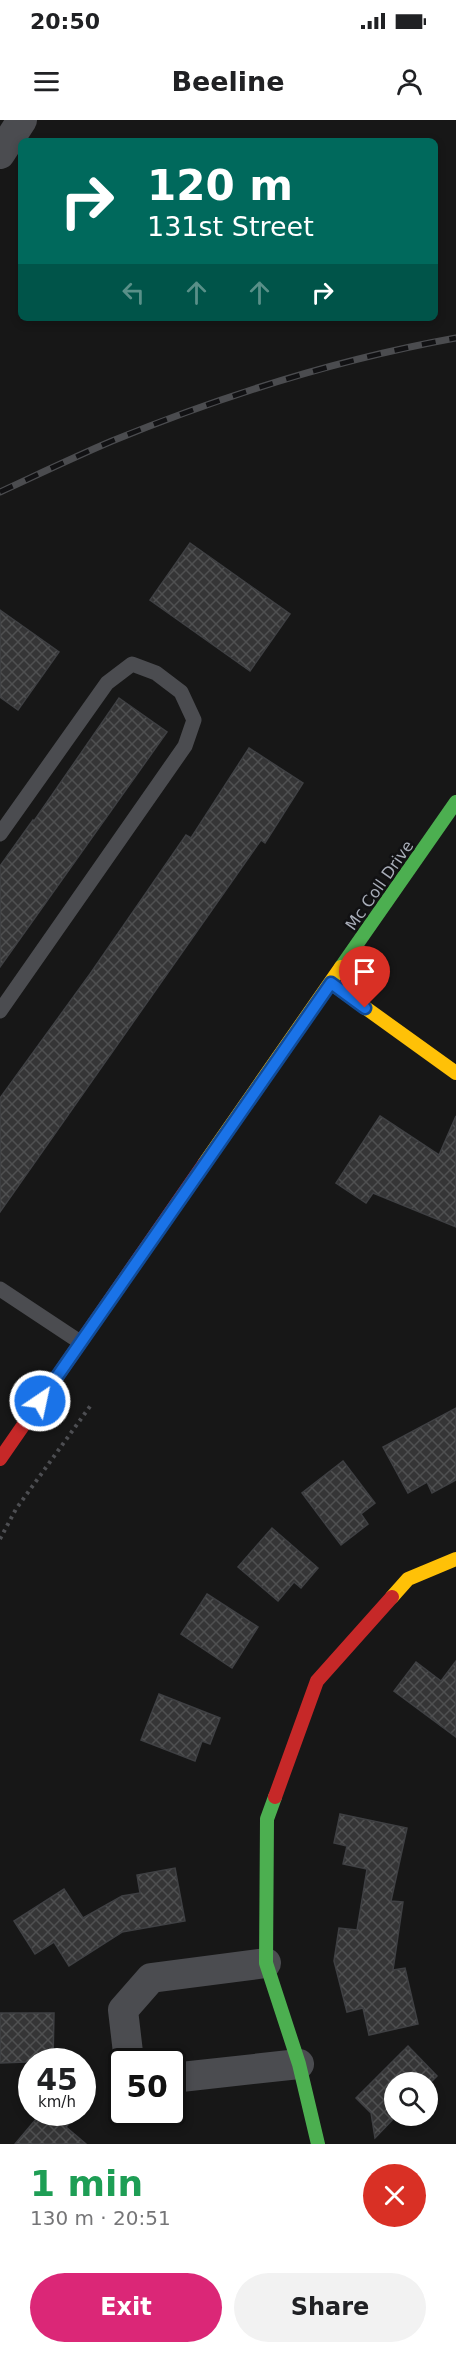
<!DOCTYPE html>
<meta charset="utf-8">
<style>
:root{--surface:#fff;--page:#f2f2f2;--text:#202124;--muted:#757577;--accent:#db2777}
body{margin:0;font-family:"DejaVu Sans",sans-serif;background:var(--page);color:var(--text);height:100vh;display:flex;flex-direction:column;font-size:22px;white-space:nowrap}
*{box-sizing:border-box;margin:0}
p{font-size:20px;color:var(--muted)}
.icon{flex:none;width:33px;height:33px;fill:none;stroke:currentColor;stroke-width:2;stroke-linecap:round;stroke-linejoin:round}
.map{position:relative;height:2024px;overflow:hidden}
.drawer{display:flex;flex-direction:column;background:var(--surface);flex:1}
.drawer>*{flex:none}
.banner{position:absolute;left:18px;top:18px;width:420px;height:183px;border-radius:9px;box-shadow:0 3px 9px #0003;background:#00695c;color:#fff;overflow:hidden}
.fabs{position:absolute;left:384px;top:1952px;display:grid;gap:12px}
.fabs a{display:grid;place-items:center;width:54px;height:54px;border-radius:50%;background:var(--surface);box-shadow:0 3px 9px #0003;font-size:30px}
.speed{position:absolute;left:18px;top:1928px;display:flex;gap:12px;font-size:30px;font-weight:700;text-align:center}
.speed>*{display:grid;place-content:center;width:78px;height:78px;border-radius:50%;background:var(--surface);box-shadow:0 3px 9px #0003;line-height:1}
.speed small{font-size:15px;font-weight:400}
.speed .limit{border:3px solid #111;border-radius:9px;background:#fff;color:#111}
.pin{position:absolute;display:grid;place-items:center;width:51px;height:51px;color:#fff;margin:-62px -26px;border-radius:50% 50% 50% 0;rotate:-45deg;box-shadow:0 0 6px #0007}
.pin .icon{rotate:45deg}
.me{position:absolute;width:66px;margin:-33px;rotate:34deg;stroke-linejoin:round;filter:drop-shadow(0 0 4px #0008)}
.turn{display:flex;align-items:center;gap:21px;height:126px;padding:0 30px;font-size:27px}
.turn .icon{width:78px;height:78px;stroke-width:2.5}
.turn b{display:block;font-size:42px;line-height:51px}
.lanes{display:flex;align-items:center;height:57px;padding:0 30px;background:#0003;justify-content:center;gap:30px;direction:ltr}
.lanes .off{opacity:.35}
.round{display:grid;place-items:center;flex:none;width:63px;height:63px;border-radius:32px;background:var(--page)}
.overview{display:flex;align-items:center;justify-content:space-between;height:102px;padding:0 30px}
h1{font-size:36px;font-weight:600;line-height:45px;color:#1e9e55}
.primary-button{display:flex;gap:12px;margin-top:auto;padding:12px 30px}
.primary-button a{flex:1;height:69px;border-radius:36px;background:var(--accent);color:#fff;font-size:24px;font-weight:600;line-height:69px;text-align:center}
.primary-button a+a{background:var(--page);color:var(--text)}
.status{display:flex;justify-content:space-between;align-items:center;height:42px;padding:0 30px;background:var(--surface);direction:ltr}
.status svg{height:16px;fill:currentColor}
header{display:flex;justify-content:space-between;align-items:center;height:78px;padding:0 30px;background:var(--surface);font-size:27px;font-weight:600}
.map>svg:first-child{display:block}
</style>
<div class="status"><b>20:50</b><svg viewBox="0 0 49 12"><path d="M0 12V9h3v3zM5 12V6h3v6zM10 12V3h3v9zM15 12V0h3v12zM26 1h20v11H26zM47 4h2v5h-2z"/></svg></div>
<header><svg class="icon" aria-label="menu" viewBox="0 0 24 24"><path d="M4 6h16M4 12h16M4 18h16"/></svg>Beeline<svg class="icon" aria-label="person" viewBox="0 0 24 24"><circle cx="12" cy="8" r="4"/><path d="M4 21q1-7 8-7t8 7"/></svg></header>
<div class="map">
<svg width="456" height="2024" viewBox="0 0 456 2024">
<defs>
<pattern id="building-cross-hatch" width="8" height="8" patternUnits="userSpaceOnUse" patternTransform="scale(1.5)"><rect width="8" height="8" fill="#353536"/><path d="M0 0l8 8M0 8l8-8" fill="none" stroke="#4f5051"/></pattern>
</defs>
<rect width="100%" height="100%" fill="#171717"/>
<!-- building -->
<g fill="url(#building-cross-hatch)" stroke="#3f4043" stroke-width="1.5">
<path d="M 190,423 L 290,494 L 250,551 L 150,480 Z"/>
<path d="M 0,490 L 59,532 L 18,590 L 0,577 Z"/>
<path d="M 119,578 L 167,612 L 0,847 L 0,746 L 33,700 L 34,701 Z"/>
<path d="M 249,628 L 303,663 L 265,723 L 261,720 L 0,1092 L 0,978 L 90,854 L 186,715 L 191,718 Z"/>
<path d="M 380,996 L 439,1035 L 456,996 L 456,1107 L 373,1073 L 366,1083 L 336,1063 Z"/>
<path d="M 456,1288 L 456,1360 L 432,1373 L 427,1362 L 408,1373 L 383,1327 Z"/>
<path d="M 343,1341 L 375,1383 L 361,1394 L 368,1404 L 341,1425 L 302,1373 Z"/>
<path d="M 272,1408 L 318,1448 L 301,1468 L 294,1462 L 278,1481 L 238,1447 Z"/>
<path d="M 207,1474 L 258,1507 L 232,1548 L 181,1514 Z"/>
<path d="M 456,1541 L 456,1617 L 394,1571 L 416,1542 L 441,1561 Z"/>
<path d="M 159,1574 L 220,1598 L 210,1624 L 202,1621 L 195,1641 L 141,1620 Z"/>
<path d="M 340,1694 L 407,1708 L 391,1781 L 403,1782 L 393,1850 L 405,1848 L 418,1904 L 369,1915 L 363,1888 L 347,1892 L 334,1841 L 339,1808 L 357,1810 L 367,1749 L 343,1744 L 347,1726 L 334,1723 Z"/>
<path d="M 175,1748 L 185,1801 L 122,1812 L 69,1846 L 54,1822 L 35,1834 L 14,1801 L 64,1769 L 83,1798 L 122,1776 L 140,1773 L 137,1755 Z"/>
<path d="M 0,1893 L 54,1893 L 53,1941 L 0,1943 Z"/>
<path d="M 408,1926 L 437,1956 L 428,1965 L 428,1962 L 394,1962 L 394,1995 L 397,1995 L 375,2018 L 371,1993 L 356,1978 Z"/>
<path d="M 42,1992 L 79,1992 L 66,2007 L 86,2024 L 15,2024 Z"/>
</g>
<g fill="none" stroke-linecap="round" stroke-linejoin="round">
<!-- path -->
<path stroke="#4d4e52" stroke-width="4" stroke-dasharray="3 4.5" stroke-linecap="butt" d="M 0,1419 L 16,1389 L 91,1285"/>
<!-- lane -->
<g stroke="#4b4c50" stroke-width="15">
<path d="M 0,714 L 107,563 L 132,544 L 156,553 L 181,572 L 194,600 L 185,626 L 0,891"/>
<path d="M 0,1169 L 80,1222"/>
</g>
<!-- street -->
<g stroke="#4b4c50" stroke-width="30">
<path d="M 0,34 L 22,0"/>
<path d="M 129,1941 L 123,1890 L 151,1858 L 266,1843"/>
<path d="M 172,1958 L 299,1944"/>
</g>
<!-- fast -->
<g stroke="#4caf50" stroke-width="14">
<path d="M 341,847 L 456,682"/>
<path d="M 275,1677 L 267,1699 L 266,1843 L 299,1944 L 318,2024"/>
</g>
<!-- slow -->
<g stroke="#ffc107" stroke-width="14">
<path d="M 331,863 L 456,953"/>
<path d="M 204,1044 L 341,847"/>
<path d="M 392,1477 L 408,1459 L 456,1439"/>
</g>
<!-- jam -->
<g stroke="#c62828" stroke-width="14">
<path d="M 0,1339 L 204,1044"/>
<path d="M 275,1677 L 317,1561 L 392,1477"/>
</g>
<defs>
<path id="rail" d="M 0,372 C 37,355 74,337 112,321 C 222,276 339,239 456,218"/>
</defs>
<!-- rail casing -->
<use href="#rail" stroke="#4b4c4f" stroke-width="7"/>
<!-- rail -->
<use href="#rail" stroke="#111113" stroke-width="4.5" stroke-dasharray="14" stroke-linecap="butt"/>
</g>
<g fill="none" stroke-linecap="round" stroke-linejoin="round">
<defs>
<path id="route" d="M 40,1281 L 331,863 L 365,888"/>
</defs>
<!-- route casing -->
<use href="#route" stroke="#114b97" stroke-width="15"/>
<!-- route -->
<use href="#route" stroke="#1a73e8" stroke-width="10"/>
</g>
<g text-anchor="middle" stroke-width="5" stroke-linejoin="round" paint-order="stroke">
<!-- street labels -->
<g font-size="16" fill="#a8adb8" stroke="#111113">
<text transform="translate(379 765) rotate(-55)" y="6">Mc Coll Drive</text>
</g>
</g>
</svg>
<div class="fabs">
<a><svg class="icon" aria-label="search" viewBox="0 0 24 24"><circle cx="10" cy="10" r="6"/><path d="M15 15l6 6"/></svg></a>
</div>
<div class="speed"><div>45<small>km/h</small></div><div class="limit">50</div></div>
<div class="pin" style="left:365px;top:888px;background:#d93025"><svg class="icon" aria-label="arrive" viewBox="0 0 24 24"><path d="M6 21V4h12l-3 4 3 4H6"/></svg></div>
<svg class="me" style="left:40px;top:1281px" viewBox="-20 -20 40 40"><circle r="17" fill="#1a73e8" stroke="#fff" stroke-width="3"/><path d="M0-11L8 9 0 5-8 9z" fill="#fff"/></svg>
<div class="banner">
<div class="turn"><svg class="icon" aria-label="right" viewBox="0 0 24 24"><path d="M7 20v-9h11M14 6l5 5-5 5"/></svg><div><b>120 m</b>131st Street</div></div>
<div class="lanes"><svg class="icon off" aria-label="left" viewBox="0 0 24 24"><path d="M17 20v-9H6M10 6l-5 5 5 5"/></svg><svg class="icon off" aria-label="ahead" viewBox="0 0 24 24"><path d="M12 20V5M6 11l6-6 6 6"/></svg><svg class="icon off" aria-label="ahead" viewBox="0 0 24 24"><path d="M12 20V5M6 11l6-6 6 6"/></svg><svg class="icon" aria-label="right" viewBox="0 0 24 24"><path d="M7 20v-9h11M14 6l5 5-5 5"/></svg></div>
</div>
</div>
<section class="drawer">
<div class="overview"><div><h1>1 min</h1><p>130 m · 20:51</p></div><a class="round" style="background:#d93025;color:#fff"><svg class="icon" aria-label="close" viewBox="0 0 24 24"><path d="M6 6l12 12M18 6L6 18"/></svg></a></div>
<div class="primary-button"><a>Exit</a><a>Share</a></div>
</section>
